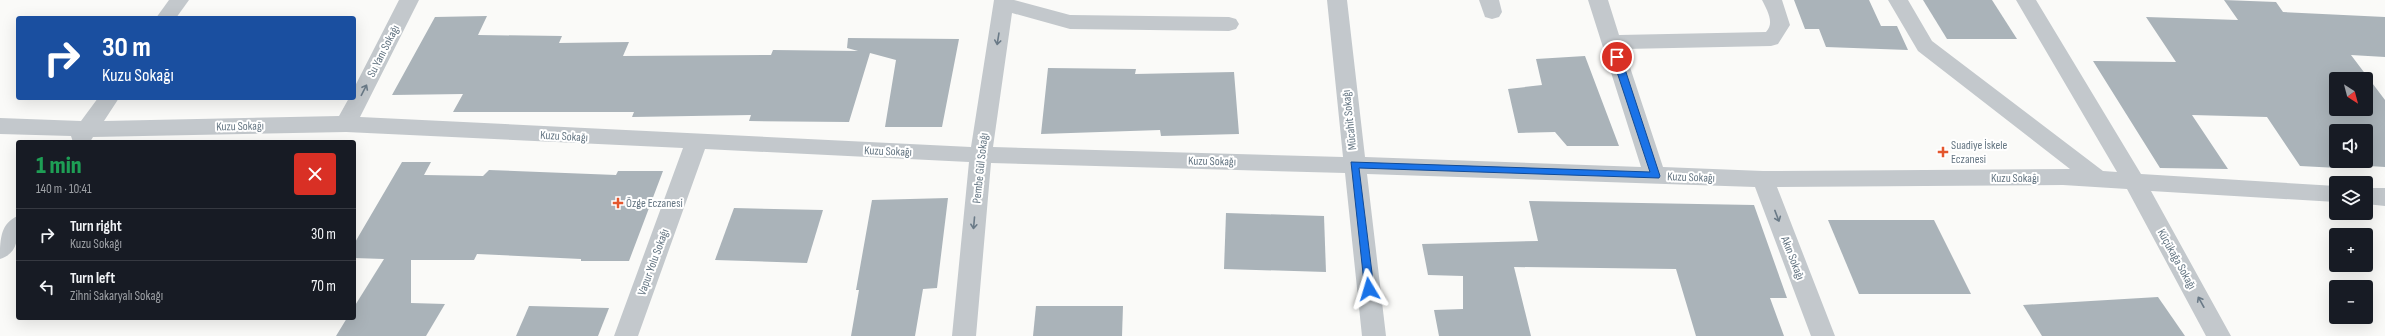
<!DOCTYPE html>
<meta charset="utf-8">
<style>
:root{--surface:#171b24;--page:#242831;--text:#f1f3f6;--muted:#9ea1a6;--line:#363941}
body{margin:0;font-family:"Sofia Sans Condensed",sans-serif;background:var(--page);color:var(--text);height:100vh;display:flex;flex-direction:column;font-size:15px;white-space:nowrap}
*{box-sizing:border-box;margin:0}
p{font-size:13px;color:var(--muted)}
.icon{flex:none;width:22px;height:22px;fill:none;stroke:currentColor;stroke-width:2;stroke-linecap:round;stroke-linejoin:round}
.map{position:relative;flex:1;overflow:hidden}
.side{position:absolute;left:16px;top:140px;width:340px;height:180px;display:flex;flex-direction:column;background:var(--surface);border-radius:4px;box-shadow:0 4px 16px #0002}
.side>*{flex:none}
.top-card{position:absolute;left:16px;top:16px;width:340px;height:84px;border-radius:4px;box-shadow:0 4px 16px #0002;background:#1a4fa0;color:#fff;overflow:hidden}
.needle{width:26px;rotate:144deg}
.controls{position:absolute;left:2329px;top:72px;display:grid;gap:8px}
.controls a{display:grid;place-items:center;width:44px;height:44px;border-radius:4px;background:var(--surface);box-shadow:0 4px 16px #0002;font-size:20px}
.pin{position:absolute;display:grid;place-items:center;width:34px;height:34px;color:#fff;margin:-17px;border:2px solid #fff;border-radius:50%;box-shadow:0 1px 4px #0007}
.me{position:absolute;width:44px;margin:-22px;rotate:353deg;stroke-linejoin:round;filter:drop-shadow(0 0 3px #0008)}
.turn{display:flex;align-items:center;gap:14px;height:84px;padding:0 20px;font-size:18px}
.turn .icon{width:52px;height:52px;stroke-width:2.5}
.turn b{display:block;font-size:28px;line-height:34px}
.round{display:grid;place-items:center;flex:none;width:42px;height:42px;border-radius:4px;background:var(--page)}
.headline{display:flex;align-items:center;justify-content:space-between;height:68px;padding:0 20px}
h1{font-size:24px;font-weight:800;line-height:30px;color:#1e9e55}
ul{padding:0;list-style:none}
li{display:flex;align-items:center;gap:12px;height:52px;padding:0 20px;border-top:1px solid var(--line)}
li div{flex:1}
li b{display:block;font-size:15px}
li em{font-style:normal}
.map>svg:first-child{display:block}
</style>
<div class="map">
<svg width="2385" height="336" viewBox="0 0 2385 336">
<rect width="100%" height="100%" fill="#fafaf8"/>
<!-- building -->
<g fill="#aab3b9" fill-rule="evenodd">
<path d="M 1794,0 L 1869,0 L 1881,26 L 1897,26 L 1908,50 L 1826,47 L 1819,29 L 1805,29 Z"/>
<path d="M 1923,0 L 1992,0 L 2017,39 L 1947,39 Z"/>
<path d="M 2224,0 L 2276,2 L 2283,12 L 2385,17 L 2385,57 L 2351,55 L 2385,100 L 2385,167 L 2336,164 L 2338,168 L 2300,166 L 2267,117 L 2192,115 L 2228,169 L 2160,168 L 2093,61 L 2176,62 L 2146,17 L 2238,20 ZM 2336,79 L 2366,79 L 2366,109 L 2336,109 ZM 2336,131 L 2366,131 L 2366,161 L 2336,161 Z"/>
<path d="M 487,16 L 478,35 L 562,36 L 559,43 L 629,42 L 623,56 L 771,55 L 773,50 L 858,51 L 847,48 L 848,38 L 959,39 L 942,127 L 885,127 L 896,60 L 870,53 L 849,122 L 749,121 L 751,115 L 632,117 L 634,112 L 453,112 L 463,94 L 392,95 L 435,17 Z"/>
<path d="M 1585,56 L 1619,146 L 1567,146 L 1555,132 L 1518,133 L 1508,89 L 1542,85 L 1536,59 Z"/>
<path d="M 1048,68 L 1136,69 L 1135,74 L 1234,72 L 1239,134 L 1161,136 L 1160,130 L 1041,134 Z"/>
<path d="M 402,162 L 431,162 L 424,175 L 483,176 L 489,170 L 616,175 L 618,171 L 663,171 L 629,261 L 581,261 L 581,259 L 477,254 L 474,260 L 411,260 L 411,303 L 445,304 L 426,336 L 336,336 L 347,318 L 354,318 L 354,307 L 384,259 L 354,258 L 354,244 Z"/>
<path d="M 948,198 L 937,288 L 923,289 L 915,336 L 851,336 L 859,290 L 856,290 L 872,200 Z"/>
<path d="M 1529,201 L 1754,205 L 1787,298 L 1770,298 L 1784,336 L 1696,336 L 1676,269 L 1514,267 L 1531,336 L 1439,336 L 1434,310 L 1463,309 L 1463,276 L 1428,275 L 1422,244 L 1538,241 Z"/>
<path d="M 734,208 L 823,210 L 807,263 L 715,260 Z"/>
<path d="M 1226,213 L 1324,216 L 1326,272 L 1224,269 Z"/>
<path d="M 1828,220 L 1934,220 L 1971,294 L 1859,294 Z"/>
<path d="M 2158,297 L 2185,336 L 2042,336 L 2023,305 Z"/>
<path d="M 529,306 L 609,308 L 598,336 L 516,336 Z"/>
<path d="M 1036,306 L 1123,306 L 1122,336 L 1033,336 Z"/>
</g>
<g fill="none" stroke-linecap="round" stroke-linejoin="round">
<!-- minor -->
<g fill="#c3c8cc" fill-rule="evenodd">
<path d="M 169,0 L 189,0 L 176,18 L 156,18 Z"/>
<path d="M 399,0 L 419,0 L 360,117 L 971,147 L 994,0 L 1014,0 L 1070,15 L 1229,17 L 1236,19 L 1239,24 L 1236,29 L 1229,31 L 1070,29 L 1012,13 L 993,147 L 1343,157 L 1327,0 L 1347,0 L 1365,157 L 1641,167 L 1588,0 L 1608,0 L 1619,35 L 1766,32 C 1775,23 1767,10 1762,0 L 1782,0 L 1790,25 L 1778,44 L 1771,46 L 1624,49 L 1663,167 L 1763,171 L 2070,169 L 1918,51 L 1888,0 L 1908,0 L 1932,41 L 2103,171 L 2117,172 L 2016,0 L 2036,0 L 2141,174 L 2336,186 L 2336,202 L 2151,191 L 2231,336 L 2206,336 L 2127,189 L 2063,185 L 1777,187 L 1835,336 L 1811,336 L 1755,187 L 1367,174 L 1386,336 L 1362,336 L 1345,173 L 991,163 L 976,336 L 952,336 L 969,162 L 705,149 L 638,336 L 614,336 L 683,148 L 346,132 L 93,137 L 90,142 L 73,142 L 71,136 L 0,134 L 0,118 L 81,121 L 98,98 L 119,98 L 104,121 L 339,116 L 349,98 L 354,98 L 354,88 Z"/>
<path d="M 1479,0 L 1499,0 L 1502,12 L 1499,17 L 1492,19 L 1485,17 Z"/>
<path d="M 2366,188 L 2385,188 L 2385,206 L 2366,204 Z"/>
<path d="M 18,216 C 18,234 20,253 0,259 C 0,241 0,223 18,216 Z"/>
</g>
</g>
<!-- one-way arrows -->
<defs><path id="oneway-shaft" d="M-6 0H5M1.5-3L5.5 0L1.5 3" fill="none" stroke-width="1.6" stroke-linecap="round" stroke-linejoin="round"/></defs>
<g stroke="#6a7a87">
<use href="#oneway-shaft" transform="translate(998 39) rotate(99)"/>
<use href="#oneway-shaft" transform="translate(364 90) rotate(-63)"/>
<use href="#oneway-shaft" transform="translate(1777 216) rotate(69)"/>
<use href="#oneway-shaft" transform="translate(974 223) rotate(95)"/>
<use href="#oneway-shaft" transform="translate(2201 302) rotate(-119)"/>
</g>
<!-- route -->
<path fill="#1a73e8" stroke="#114b97" d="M 1617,54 L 1621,57 L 1660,176 L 1659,178 L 1359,168 L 1374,289 L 1369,293 L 1365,292 L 1351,162 L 1650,172 L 1612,57 Z"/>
<!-- markers -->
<g fill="#e4572e" stroke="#fff" stroke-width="1.5">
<path d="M1941 146h4v4h4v4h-4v4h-4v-4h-4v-4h4z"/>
<path d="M616 197h4v4h4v4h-4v4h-4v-4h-4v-4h4z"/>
</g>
<g text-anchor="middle" stroke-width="4" stroke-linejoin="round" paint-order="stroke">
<!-- street labels -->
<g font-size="12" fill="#657683" stroke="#fff">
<text transform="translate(383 51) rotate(-63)" y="4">Su Yanı Sokağı</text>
<text transform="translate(1349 120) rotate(-96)" y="4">Mücahit Sokağı</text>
<text transform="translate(240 126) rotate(-1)" y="4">Kuzu Sokağı</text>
<text transform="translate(564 136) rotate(3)" y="4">Kuzu Sokağı</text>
<text transform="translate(888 151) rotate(2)" y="4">Kuzu Sokağı</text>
<text transform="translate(1212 161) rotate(1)" y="4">Kuzu Sokağı</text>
<text transform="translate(980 168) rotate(-84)" y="4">Pembe Gül Sokağı</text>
<text transform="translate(1691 177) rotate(2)" y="4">Kuzu Sokağı</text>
<text x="2015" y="182">Kuzu Sokağı</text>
<text transform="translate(1793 258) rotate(69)" y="4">Akın Sokağı</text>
<text transform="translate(2177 259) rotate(61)" y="4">Küçükağa Sokağı</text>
<text transform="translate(653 262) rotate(-70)" y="4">Vapur Yolu Sokağı</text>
</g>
<!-- poi labels -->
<g font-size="12" fill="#657683" stroke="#fff" text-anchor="start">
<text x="1951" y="149">Suadiye İskele<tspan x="1951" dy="14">Eczanesi</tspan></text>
<text x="626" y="207">Özge Eczanesi</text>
</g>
</g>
</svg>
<div class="controls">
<a><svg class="needle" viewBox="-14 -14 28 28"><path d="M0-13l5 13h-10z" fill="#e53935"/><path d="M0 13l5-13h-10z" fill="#9ea1a6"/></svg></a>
<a><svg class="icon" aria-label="sound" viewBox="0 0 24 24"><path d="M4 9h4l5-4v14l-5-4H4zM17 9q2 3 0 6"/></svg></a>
<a><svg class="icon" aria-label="layers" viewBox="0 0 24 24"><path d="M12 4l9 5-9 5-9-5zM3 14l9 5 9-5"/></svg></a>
<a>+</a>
<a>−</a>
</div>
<div class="pin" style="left:1617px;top:57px;background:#d93025"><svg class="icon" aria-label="arrive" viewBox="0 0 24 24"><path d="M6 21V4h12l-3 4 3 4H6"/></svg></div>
<svg class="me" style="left:1369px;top:289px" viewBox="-20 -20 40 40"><path d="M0-17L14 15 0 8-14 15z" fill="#1a73e8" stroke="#fff" stroke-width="4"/></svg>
<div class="top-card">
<div class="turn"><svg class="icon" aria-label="right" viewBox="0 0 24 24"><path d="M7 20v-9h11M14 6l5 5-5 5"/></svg><div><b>30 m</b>Kuzu Sokağı</div></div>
</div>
<section class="side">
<div class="headline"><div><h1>1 min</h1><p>140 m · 10:41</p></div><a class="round" style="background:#d93025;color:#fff"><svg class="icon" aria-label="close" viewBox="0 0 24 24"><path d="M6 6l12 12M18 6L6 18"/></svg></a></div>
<ul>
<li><svg class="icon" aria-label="right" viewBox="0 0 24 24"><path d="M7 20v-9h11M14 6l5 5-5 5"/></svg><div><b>Turn right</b><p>Kuzu Sokağı</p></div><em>30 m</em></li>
<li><svg class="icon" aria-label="left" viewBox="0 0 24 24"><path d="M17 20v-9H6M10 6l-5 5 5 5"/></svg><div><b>Turn left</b><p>Zihni Sakaryalı Sokağı</p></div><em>70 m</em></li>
</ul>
</section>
</div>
